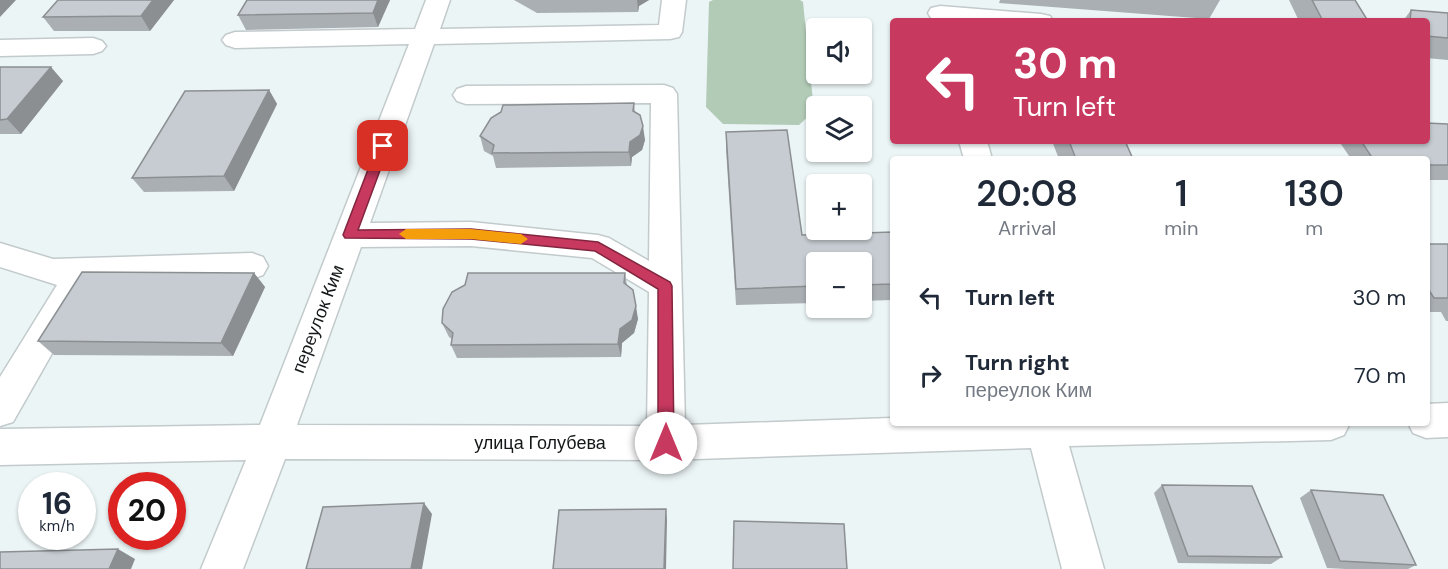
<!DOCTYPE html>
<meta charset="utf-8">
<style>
:root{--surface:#fff;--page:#f6f6f7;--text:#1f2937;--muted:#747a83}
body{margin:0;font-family:"DM Sans",sans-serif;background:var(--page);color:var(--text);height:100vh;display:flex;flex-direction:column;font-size:22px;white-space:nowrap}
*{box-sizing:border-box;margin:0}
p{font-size:20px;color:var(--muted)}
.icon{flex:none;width:33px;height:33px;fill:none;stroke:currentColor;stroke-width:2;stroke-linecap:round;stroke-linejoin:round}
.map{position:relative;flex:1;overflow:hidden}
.sheet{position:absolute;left:890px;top:156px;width:540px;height:270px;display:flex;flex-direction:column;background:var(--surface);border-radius:6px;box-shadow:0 2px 4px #0004}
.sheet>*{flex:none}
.top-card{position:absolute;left:890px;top:18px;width:540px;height:126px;border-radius:6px;box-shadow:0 2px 4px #0004;background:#c83960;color:#fff;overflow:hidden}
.controls{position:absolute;left:806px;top:18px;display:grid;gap:12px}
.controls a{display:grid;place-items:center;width:66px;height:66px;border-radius:6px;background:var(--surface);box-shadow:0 2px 4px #0004;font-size:30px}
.speed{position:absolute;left:18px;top:472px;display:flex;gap:12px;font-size:30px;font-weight:700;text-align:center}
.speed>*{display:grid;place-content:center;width:78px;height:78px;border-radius:50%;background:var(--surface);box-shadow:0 2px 4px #0004;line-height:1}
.speed small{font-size:15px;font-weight:400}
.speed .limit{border:9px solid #d22;background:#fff;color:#111}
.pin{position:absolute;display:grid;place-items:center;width:51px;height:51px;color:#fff;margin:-26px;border-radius:12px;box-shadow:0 3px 9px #0006}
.me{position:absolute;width:66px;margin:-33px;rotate:0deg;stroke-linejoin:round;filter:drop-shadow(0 0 4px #0008)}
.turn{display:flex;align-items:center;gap:21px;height:126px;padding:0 24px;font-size:27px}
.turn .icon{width:78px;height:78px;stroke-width:2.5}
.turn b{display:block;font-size:42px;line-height:51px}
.eta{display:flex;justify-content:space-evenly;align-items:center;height:102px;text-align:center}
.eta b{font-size:36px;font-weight:600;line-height:42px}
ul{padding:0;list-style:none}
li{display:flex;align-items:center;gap:18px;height:78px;padding:0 24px}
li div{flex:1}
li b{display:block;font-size:22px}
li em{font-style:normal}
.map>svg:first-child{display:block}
</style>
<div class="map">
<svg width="1448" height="569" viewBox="0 0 1448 569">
<rect width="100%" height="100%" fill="#ecf5f6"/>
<!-- green -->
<path fill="#b2cbb6" d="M 713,0 L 800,0 L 803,2 L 814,111 L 799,125 L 723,124 L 706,107 L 709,2 Z"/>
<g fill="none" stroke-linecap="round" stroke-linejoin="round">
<defs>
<g id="minor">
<path d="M 426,0 L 450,0 L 440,29 L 659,25 L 662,0 L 686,0 L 682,32 L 679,37 L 670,39 L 434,44 L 370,223 L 471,222 L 598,235 L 609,238 L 649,261 L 651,103 L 466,104 L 457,101 L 453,95 L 457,89 L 466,86 L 664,85 L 673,88 L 677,94 L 685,425 L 892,418 L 892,423 L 1350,423 L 1344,435 L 1331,440 L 1069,446 L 1104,569 L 1062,569 L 1031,448 L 666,460 L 285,459 L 243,569 L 201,569 L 246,460 L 0,465 L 0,429 L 260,425 L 409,44 L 235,48 L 226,45 L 222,40 L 226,35 L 235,32 L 415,29 ZM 471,246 L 592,258 L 649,292 L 647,426 L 297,425 L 361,247 Z"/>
<path d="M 940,6 L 1041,14 L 1050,16 L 1053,21 L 949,21 L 931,18 L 928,13 L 931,8 Z"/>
<path d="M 93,38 L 102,41 L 106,46 L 102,51 L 93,54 L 0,56 L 0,40 Z"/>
<path d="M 959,141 L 987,141 L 992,159 L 964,159 Z"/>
<path d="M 0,243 L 53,259 L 252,253 L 263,257 L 268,266 L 263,275 L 252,279 L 92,283 L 13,422 L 0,426 L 0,377 L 57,285 L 0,267 Z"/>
<path d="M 1448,403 L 1448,437 L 1426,438 L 1413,433 L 1408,423 L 1426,423 L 1426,404 Z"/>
</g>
</defs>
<!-- minor casing -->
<use href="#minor" stroke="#c2cacc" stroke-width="3"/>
<!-- minor -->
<use href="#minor" fill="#fff" fill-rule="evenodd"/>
</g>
<!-- wall -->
<g fill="#aaafb4">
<path d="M 174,0 L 150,31 L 54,31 L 43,17 Z"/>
<path d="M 247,0 L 390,0 L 378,27 L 246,30 L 238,15 Z"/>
<path d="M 514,0 L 649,0 L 639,6 L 638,12 L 537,13 Z"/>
<path d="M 1000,0 L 1220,0 L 1209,19 L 999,3 Z"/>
<path d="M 1289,0 L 1355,0 L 1368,21 L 1299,21 Z"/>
<path d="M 1411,10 L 1448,13 L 1448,60 L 1426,58 L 1426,21 L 1403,21 Z"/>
<path d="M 0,67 L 63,81 L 21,134 L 0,134 Z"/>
<path d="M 269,90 L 277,104 L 234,191 L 144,192 L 132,178 Z"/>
<path d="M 634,103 L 635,112 L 645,140 L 642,150 L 632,157 L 631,166 L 496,168 L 493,156 L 484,151 L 480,136 Z"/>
<path d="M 1448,124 L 1448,180 L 1426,180 L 1426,159 L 1351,159 L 1339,141 L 1426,141 Z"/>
<path d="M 726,132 L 802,235 L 892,232 L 892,300 L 861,301 L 861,262 L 816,262 L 816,303 L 736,305 L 726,149 Z"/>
<path d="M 1052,141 L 1125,141 L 1133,159 L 1059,159 Z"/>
<path d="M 1426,244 L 1448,244 L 1448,321 L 1446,321 L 1441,312 L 1426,312 Z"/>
<path d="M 254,273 L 265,287 L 233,356 L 54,355 L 38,341 Z"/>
<path d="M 625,273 L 627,285 L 638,319 L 634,333 L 622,343 L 621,357 L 457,358 L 451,345 L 452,339 L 449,337 L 442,323 Z"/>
<path d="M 1162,485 L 1282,557 L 1271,564 L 1178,563 L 1154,493 Z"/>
<path d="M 1311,490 L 1416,565 L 1408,569 L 1346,569 L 1327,568 L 1300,498 Z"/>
</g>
<!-- shaded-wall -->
<g fill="#8b8f92">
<path d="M 0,0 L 16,0 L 0,17 Z"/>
<path d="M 153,0 L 174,0 L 150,31 L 141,16 Z"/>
<path d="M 378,0 L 390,0 L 378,27 L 373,13 Z"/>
<path d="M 637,0 L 649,0 L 639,6 L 638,12 Z"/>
<path d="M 51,67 L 63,81 L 21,134 L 7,119 Z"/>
<path d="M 269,90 L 277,104 L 234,191 L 224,176 Z"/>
<path d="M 643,126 L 645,140 L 642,150 L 632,157 L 631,166 L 629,152 L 630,142 Z"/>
<path d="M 254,273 L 265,287 L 233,356 L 221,343 Z"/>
<path d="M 636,306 L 638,319 L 634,333 L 622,343 L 621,357 L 618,344 L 620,329 Z"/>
<path d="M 424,503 L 432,514 L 422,569 L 411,569 Z"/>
<path d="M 666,509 L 667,520 L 666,569 L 664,569 Z"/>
<path d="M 118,549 L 135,559 L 131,569 L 109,569 Z"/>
</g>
<!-- building -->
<g fill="#c6ccd1" stroke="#8b8f92" stroke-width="1.5">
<path d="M 58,0 L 153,0 L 141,16 L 43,17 Z"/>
<path d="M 247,0 L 378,0 L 373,13 L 238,15 Z"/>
<path d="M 1312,0 L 1355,0 L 1368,21 L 1323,21 Z"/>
<path d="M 1411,10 L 1448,13 L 1448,38 L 1426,36 L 1426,21 L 1410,21 Z"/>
<path d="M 0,67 L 51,67 L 7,119 L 0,120 Z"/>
<path d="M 269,90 L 224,176 L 132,178 L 185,91 Z"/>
<path d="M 634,103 L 633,111 L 640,115 L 643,126 L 640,135 L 630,142 L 629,152 L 492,153 L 494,145 L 480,136 L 491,118 L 501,112 L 503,105 Z"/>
<path d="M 1426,123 L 1448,124 L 1448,165 L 1426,165 L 1426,159 L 1373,159 L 1361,141 L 1426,141 Z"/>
<path d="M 787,130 L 802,235 L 892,232 L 892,284 L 861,285 L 861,262 L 816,262 L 816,286 L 736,289 L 726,132 Z"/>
<path d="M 1069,141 L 1125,141 L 1133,159 L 1076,159 Z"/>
<path d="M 1426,244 L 1448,244 L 1448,298 L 1434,298 L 1426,286 Z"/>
<path d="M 82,272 L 254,273 L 221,343 L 38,341 Z"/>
<path d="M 468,273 L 625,273 L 624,283 L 633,290 L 636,306 L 632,320 L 620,329 L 618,344 L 451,345 L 453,333 L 442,323 L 443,309 L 452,292 L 465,285 Z"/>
<path d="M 1162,485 L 1252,486 L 1282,557 L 1188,556 Z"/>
<path d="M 1311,490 L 1383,495 L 1416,565 L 1340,561 Z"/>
<path d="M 424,503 L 411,569 L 306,569 L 323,507 Z"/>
<path d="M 666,509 L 664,569 L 553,569 L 559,510 Z"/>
<path d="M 734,521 L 844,524 L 847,569 L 733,569 Z"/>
<path d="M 118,549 L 109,569 L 0,569 L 0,552 Z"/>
</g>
<!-- route -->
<path fill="#c83960" stroke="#82253e" stroke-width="1.5" d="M 383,142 L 389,146 L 358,230 L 471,229 L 598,242 L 670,282 L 672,286 L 674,443 L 671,448 L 666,450 L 660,448 L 658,443 L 658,289 L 595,251 L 471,239 L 345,238 L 343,235 L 377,146 Z"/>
<!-- slow -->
<path fill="#f59e0b" d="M 406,229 L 471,229 L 521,234 L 528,239 L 521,244 L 471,239 L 406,239 L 399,234 Z"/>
<g text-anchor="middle" stroke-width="4.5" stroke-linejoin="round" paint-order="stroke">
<!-- street labels -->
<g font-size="18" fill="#141718" stroke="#fff">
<text transform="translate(318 319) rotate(-69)" y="6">переулок Ким</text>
<text x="540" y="449">улица Голубева</text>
</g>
</g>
</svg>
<div class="controls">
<a><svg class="icon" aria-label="sound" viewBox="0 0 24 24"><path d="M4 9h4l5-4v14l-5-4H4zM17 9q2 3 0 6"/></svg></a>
<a><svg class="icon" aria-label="layers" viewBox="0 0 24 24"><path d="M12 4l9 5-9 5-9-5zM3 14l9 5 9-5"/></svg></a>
<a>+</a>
<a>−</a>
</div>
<div class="speed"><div>16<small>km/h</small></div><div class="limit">20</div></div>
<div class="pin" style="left:383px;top:146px;background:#d93025"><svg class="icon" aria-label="arrive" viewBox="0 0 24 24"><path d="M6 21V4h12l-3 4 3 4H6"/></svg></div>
<svg class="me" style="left:666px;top:443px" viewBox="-20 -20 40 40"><circle r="19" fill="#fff"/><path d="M0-13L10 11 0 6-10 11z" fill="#c83960"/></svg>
<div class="top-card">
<div class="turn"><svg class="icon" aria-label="left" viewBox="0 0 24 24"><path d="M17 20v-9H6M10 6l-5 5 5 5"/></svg><div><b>30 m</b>Turn left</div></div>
</div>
<section class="sheet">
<div class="eta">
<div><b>20:08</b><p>Arrival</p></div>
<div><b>1</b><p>min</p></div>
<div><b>130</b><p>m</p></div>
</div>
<ul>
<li><svg class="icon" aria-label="left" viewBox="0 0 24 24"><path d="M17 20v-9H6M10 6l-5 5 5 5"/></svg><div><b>Turn left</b></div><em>30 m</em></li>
<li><svg class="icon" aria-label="right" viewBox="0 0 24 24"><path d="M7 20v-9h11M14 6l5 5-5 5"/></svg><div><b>Turn right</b><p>переулок Ким</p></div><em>70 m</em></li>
</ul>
</section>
</div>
